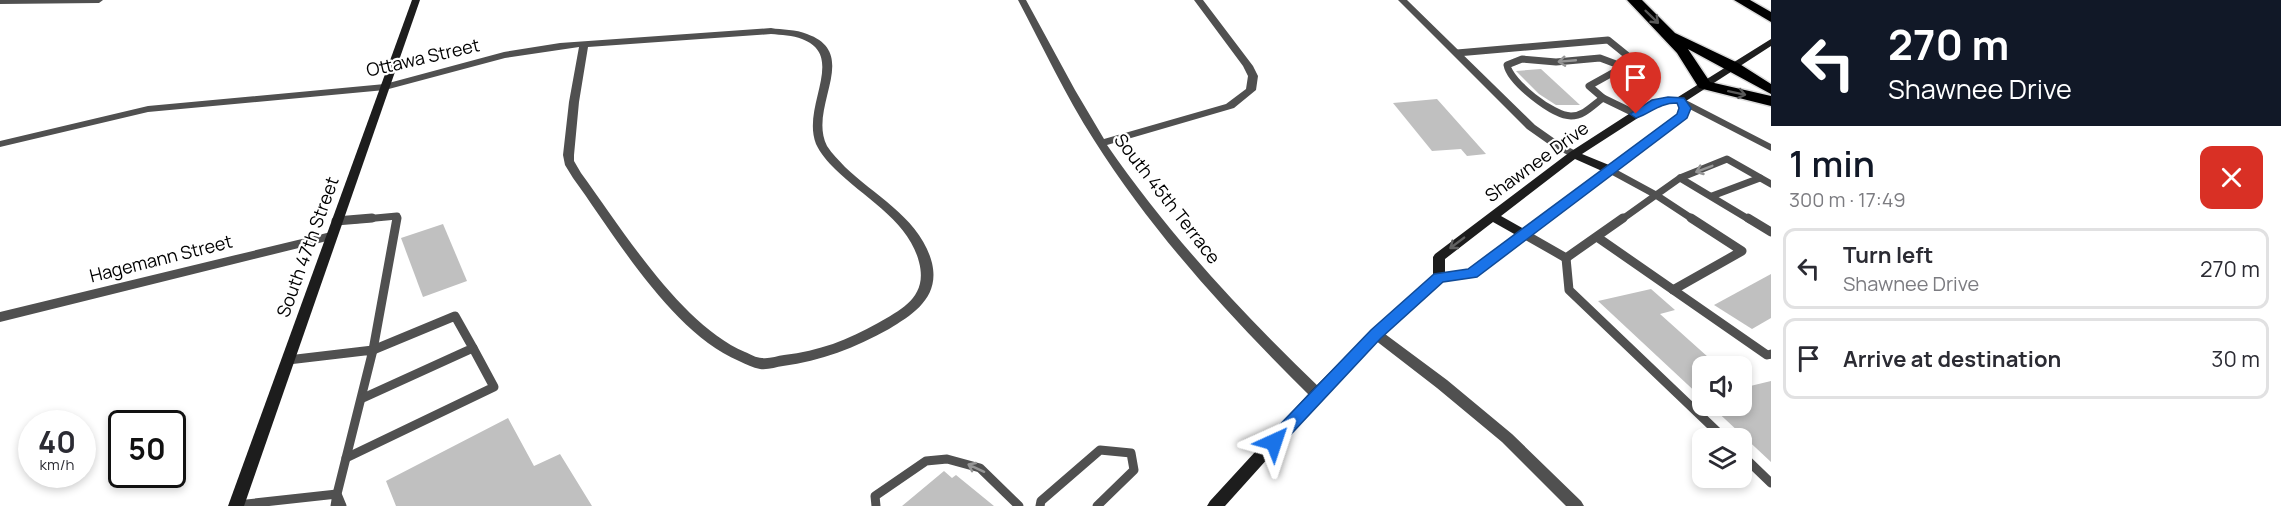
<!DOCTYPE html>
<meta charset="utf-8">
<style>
:root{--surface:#fff;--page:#f2f2f3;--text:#2b2b33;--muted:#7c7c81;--line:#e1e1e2;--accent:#111827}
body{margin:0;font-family:Manrope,sans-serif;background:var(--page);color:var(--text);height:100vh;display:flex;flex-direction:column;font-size:22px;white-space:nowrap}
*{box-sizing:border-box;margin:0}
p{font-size:20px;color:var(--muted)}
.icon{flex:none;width:33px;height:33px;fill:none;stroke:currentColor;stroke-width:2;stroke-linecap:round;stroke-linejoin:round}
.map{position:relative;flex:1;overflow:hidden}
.sheet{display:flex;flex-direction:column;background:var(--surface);width:510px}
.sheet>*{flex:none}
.banner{background:#111827;color:#fff;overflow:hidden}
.buttons{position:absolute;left:1692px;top:356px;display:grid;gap:12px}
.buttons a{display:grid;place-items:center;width:60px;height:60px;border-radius:12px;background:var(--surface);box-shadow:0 3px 9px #0003;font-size:30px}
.speed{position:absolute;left:18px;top:410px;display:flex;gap:12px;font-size:30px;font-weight:700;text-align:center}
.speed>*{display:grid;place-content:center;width:78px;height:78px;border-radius:50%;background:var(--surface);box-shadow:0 3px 9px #0003;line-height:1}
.speed small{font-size:15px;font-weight:400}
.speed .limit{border:3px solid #111;border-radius:9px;background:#fff;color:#111}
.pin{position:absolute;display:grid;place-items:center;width:51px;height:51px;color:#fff;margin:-62px -26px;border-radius:50% 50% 50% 0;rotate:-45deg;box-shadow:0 0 6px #0007}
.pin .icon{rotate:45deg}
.me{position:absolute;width:66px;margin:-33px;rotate:42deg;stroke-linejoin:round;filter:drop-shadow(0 0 4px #0008)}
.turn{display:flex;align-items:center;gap:21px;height:126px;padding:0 18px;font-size:27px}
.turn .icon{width:78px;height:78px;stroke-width:2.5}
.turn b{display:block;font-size:42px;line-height:51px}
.round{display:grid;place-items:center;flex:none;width:63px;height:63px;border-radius:12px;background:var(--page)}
.overview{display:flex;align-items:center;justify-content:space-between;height:102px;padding:0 18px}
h1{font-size:36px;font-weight:600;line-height:45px;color:var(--accent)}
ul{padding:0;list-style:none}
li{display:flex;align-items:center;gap:18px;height:81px;margin:0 12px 9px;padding:0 6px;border:3px solid var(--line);border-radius:12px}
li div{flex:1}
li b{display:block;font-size:22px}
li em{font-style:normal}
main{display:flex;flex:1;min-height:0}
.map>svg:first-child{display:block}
</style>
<main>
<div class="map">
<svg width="1771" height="506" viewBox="0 0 1771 506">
<rect width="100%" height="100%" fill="#fff"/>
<!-- building -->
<g fill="#c0c0c0">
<path d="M 1541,69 L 1580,105 L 1556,105 L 1539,94 L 1516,71 Z"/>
<path d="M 1437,99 L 1486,154 L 1467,156 L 1461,149 L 1432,151 L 1393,103 Z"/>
<path d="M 443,224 L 467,281 L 423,297 L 401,238 Z"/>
<path d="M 1771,274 L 1771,318 L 1752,329 L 1714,305 Z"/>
<path d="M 1651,289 L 1675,310 L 1660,314 L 1718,366 L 1702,366 L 1702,398 L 1598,301 Z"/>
<path d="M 1771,381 L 1771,462 L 1710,405 L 1742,405 L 1742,388 Z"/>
<path d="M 508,418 L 534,466 L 560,454 L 592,506 L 396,506 L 386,481 Z"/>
<path d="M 944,471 L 952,478 L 956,475 L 994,506 L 902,506 Z"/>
</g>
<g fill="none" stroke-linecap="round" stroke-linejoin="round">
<defs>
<g id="highway">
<path d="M 1627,0 L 1642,0 L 1675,33 L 1738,63 L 1771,84 L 1771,94 L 1688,49 L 1710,82 L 1771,96 L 1771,106 L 1699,88 L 1677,53 Z"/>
<path d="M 1734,0 L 1750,0 L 1771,12 L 1771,22 Z"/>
</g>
</defs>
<!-- highway casing -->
<use href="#highway" stroke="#dbdbdb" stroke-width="3"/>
<!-- lane-far1 -->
<g stroke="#505050" stroke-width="7">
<path d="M 1457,53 L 1608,40 L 1634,61 L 1589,86 L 1603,98 L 1636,114"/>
<path d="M 1603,98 C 1593,105 1584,116 1571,116 C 1553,116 1510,82 1507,65 L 1522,59 L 1556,62 L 1600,58 L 1624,67"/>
<path d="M 1610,170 L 1656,195 L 1621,220"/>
<path d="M 1680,178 L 1750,220"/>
<path d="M 1712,196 L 1760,178"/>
<path d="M 354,220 L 397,216 L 396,220"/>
<path d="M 1694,220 L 1656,195 L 1680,178 L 1727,159 L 1771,184"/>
</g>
<!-- lane -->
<g stroke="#505050" stroke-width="9">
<path d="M 1748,218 L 1771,232"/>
<path d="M 336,221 L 372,218"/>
<path d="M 1524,234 L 1566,258 L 1623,218"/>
<path d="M 1597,237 L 1767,355 L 1771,354"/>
<path d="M 1566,258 L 1569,290 L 1724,438"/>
<path d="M 1673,290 L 1742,251 L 1691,218"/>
<path d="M 373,350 L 397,218"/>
<path d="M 288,360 L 373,350 L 337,494 L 342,506"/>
<path d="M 363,398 L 473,348 L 455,316 L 373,350"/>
<path d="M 1742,455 L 1771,483"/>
<path d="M 346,458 L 494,387 L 473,348"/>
<path d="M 237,505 L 337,494 L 335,506"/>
<path d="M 876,506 L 875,496 L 926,461 L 947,459 L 980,468 L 1019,506"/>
<path d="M 1040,506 L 1041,501 L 1100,450 L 1131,453 L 1134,470 L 1097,506"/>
</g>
<!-- street -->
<g fill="#505050" fill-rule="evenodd">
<path d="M 0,0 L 103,0 L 99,3 L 0,4 Z"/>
<path d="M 1018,0 L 1026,0 L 1075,90 L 1104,139 L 1226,104 L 1246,89 L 1248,76 L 1243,66 L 1194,0 L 1203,0 L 1253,66 L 1258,76 L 1256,90 L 1234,108 L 1107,145 C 1169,235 1243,314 1322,390 L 1324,394 L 1322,398 L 1317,399 L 1312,398 C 1232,319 1155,236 1094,140 C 1065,95 1043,47 1018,0 Z"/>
<path d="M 1398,0 L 1407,0 L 1535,125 L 1562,144 L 1578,152 L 1579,154 L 1578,156 L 1570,156 L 1554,148 L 1527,129 Z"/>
<path d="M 771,28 C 782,30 796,29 807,34 C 862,54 807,107 827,146 C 832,154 839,160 845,167 C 875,196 921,219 932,263 C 940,297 914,314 889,329 C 855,348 821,361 783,366 C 776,367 768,370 760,369 C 753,368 746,364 739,361 C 671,332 616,237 573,178 L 565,165 L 563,155 L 569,102 L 579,47 L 505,58 L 385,90 L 148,112 L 0,147 L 0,141 L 148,106 L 385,84 L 504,52 L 560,43 ZM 771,34 C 781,35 793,35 802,39 C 847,56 801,106 816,144 C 820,153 828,162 835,169 C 864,198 909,221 919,262 C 928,296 903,309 878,323 C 848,340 819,351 784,355 C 777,356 769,359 762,358 C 756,358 750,354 745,352 C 681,325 622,229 581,173 L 574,161 L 574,155 L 579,102 L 588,47 Z"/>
<path d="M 1680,97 L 1771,144 L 1771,151 L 1676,102 L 1676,98 Z"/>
<path d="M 331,232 L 337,236 L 335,239 L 0,322 L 0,312 Z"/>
<path d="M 1376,329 L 1381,331 L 1447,380 L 1512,434 L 1581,501 L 1584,506 L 1566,506 L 1502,442 L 1437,388 L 1371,337 L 1369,334 L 1371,331 Z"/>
</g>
<!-- secondary -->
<g fill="#1d1d1d" fill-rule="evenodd">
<path d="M 412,0 L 420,0 L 244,506 L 228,506 Z"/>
<path d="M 1771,39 L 1771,46 L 1686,101 L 1690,108 L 1687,117 L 1476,277 L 1442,282 L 1381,337 L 1322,398 L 1225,506 L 1207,506 L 1210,501 L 1312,390 L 1371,331 L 1433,276 L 1433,257 L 1435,254 L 1570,152 L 1632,112 L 1652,100 L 1678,97 ZM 1677,103 L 1680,108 L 1678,114 L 1609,165 L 1582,154 L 1658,105 ZM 1575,159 L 1602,171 L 1524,229 L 1501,216 ZM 1493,222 L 1516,235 L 1469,270 L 1445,273 L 1445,259 Z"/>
</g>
<!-- highway -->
<use href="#highway" fill="#000" fill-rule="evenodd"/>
</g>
<!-- one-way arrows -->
<defs><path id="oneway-shaft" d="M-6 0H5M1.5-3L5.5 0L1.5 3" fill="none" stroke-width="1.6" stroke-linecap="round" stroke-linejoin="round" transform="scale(1.5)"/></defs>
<g stroke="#595959">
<use href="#oneway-shaft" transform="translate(1652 17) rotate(44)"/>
<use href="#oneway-shaft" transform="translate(1737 93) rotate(12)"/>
</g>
<g stroke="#969696">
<use href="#oneway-shaft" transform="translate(1567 61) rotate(175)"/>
<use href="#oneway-shaft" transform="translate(1704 169) rotate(159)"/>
<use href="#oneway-shaft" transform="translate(976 468) rotate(-155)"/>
</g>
<use stroke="#616161" href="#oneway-shaft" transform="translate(1457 243) rotate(143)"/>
<!-- route -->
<path fill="#1a73e8" stroke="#114b97" stroke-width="1.5" d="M 1668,97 L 1684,98 L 1691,108 L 1687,118 L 1477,277 L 1443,282 L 1381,338 L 1279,447 L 1274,449 L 1268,447 L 1265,442 L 1268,437 L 1371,330 L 1434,274 L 1468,269 L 1677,114 L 1679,108 L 1677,103 C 1658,103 1652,113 1636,118 L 1630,114 L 1652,100 Z"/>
<g text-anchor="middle" stroke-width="4.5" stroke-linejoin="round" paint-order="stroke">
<!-- street labels -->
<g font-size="18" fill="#000" stroke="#fff">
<text transform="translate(423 58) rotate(-13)" y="6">Ottawa Street</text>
<text transform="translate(1537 162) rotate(-36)" y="6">Shawnee Drive</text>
<text transform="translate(1167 199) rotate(52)" y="6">South 45th Terrace</text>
<text transform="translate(308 247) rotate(-70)" y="6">South 47th Street</text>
<text transform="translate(161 259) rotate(-14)" y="6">Hagemann Street</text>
</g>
</g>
</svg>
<div class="buttons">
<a><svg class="icon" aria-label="sound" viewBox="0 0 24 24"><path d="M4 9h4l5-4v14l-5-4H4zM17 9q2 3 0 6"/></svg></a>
<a><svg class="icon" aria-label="layers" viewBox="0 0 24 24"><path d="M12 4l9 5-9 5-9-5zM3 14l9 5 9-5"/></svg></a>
</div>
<div class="speed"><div>40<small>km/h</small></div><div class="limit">50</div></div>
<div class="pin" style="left:1636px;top:114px;background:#d93025"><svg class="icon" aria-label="arrive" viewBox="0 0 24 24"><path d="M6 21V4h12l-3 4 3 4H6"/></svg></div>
<svg class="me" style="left:1274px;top:442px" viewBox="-20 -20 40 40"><path d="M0-17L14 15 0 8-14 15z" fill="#1a73e8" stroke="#fff" stroke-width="4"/></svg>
</div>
<section class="sheet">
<div class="banner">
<div class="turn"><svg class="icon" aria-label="left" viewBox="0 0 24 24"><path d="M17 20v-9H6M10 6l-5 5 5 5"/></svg><div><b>270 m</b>Shawnee Drive</div></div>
</div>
<div class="overview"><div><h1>1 min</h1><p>300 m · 17:49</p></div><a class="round" style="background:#d93025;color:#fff"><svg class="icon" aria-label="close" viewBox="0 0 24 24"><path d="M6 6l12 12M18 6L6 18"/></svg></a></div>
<ul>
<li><svg class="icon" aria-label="left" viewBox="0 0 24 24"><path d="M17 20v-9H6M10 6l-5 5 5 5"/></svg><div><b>Turn left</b><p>Shawnee Drive</p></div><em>270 m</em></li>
<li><svg class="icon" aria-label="arrive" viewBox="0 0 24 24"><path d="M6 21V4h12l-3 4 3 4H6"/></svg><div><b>Arrive at destination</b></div><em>30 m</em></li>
</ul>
</section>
</main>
